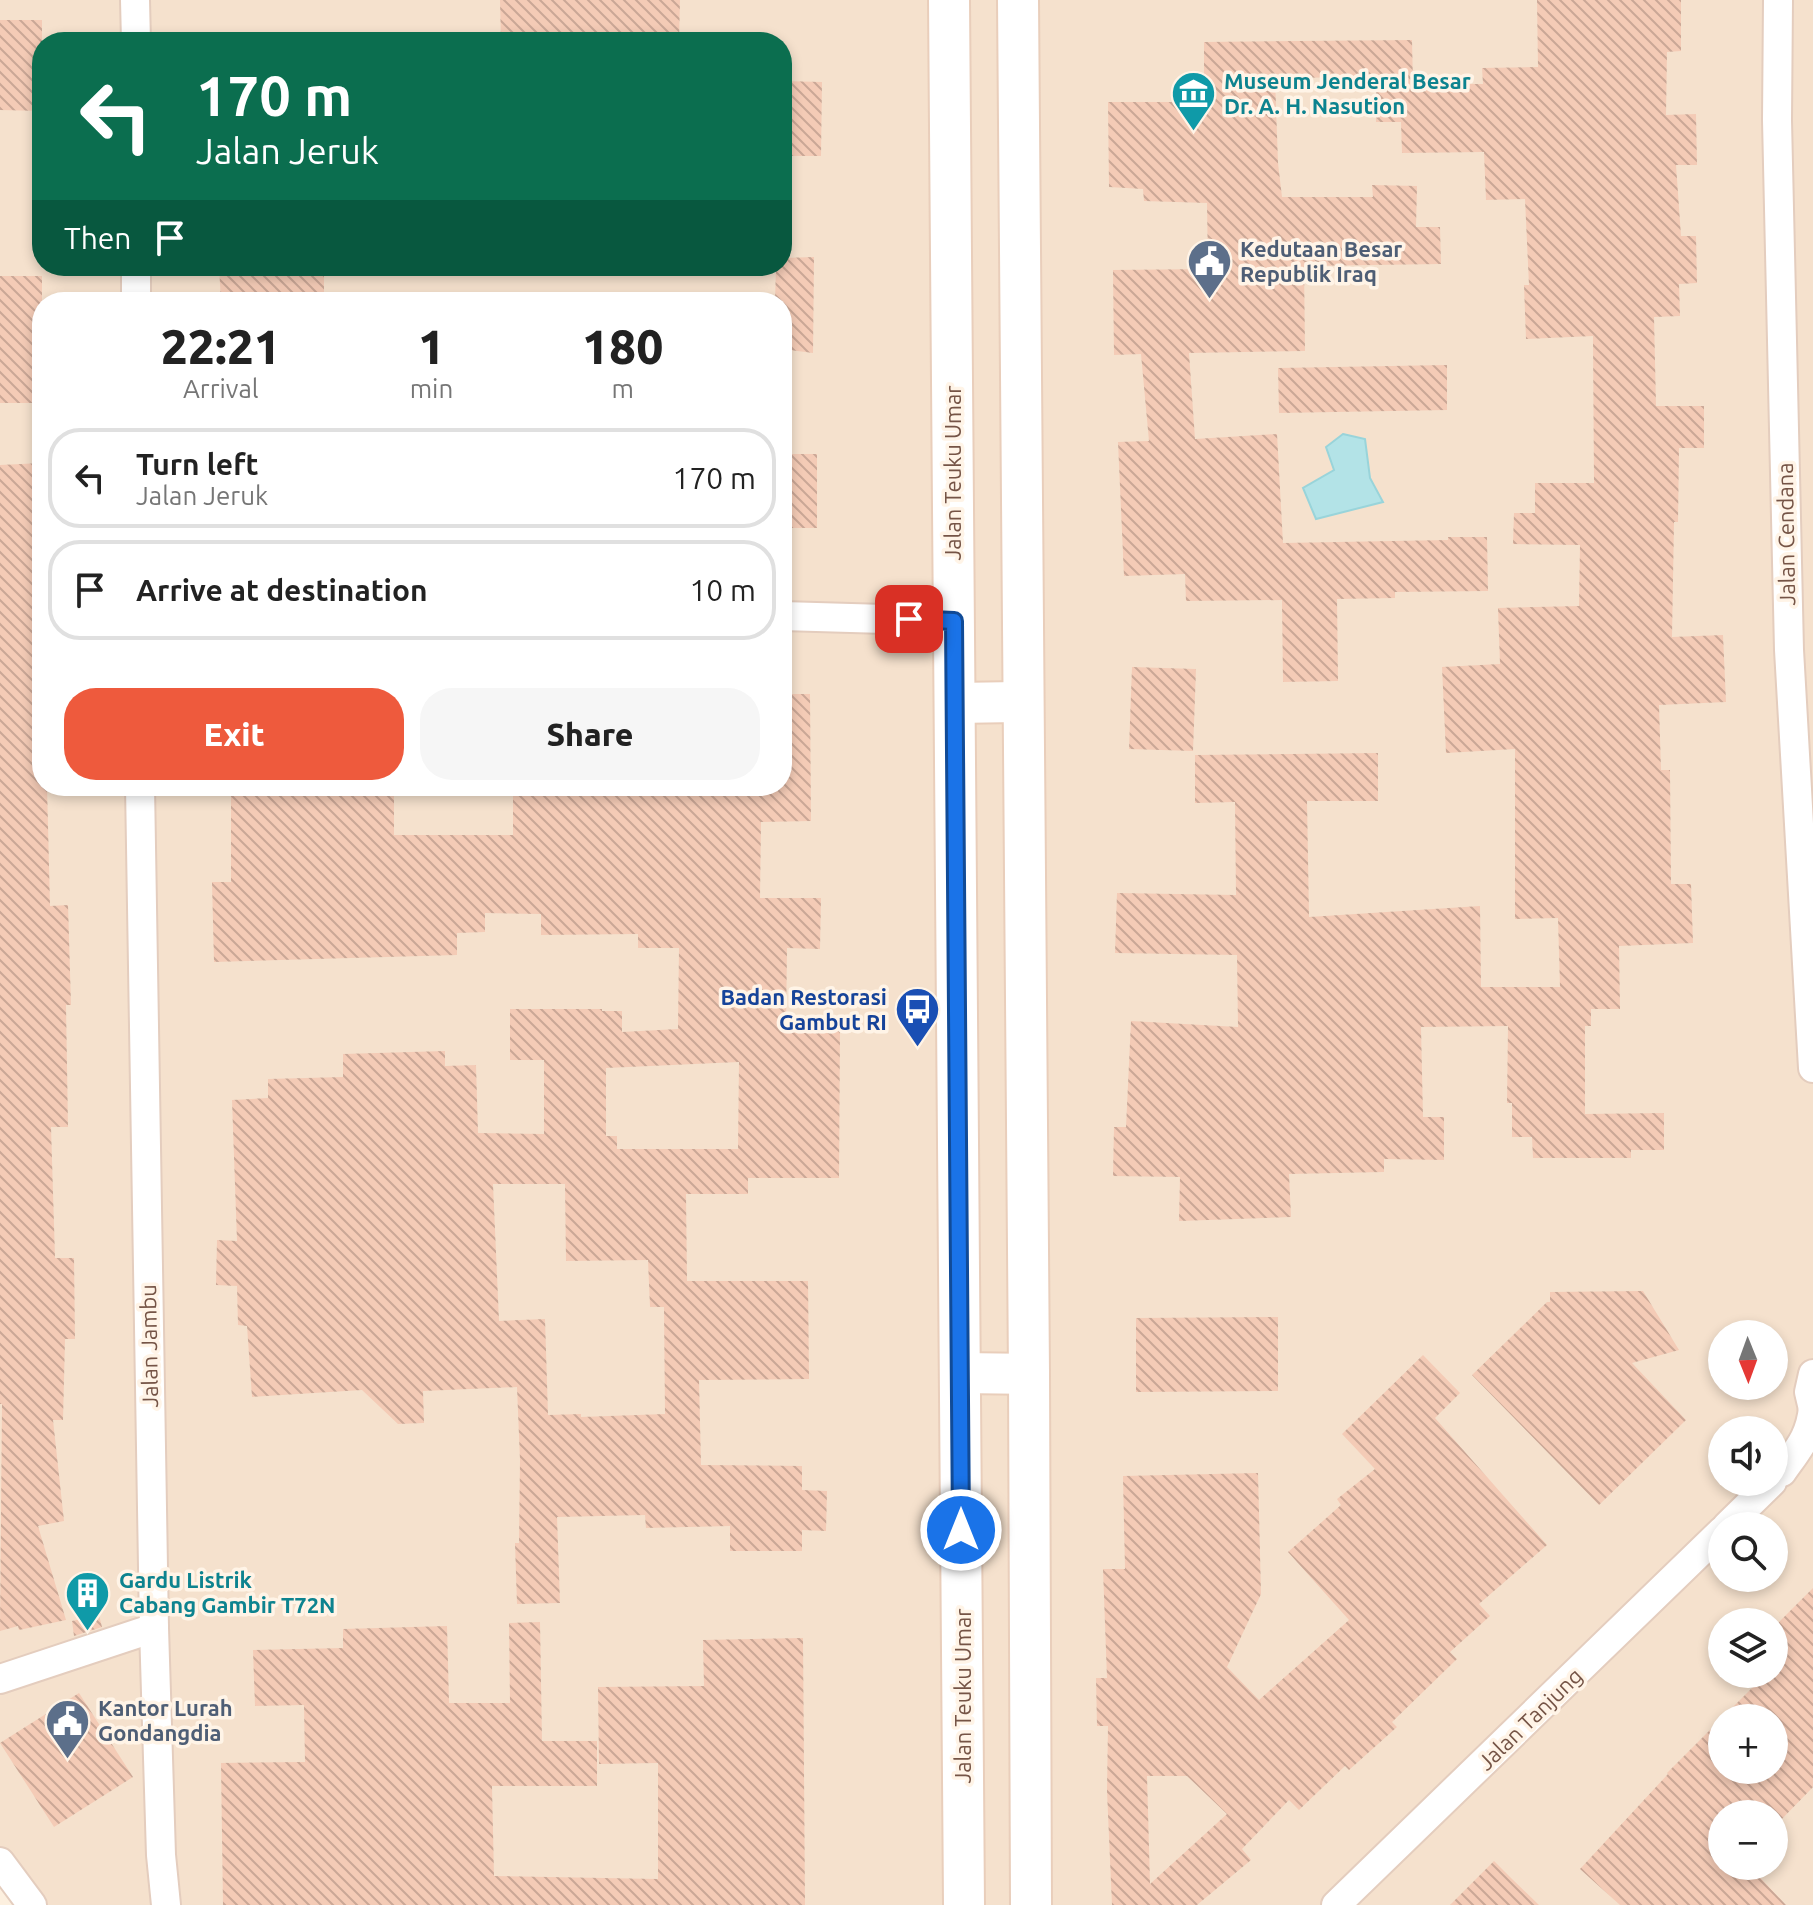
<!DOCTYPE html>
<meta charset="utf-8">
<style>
:root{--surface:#fff;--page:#f6f6f6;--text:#222;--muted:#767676;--line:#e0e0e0;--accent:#ee5a3d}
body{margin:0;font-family:Ubuntu,sans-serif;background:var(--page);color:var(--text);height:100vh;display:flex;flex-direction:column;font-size:30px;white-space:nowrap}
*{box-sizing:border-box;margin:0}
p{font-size:26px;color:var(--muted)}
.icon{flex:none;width:44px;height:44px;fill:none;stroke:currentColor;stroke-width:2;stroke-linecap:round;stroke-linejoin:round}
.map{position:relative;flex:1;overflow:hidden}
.side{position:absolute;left:32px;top:292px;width:760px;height:504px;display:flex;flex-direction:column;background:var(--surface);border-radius:32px;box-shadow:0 4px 12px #0003}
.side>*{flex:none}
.banner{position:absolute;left:32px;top:32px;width:760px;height:244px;border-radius:32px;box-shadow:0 4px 12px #0003;background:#0b6e4f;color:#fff;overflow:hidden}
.needle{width:52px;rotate:179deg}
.buttons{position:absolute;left:1708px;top:1320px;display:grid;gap:16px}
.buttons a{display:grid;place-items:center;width:80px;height:80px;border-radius:50%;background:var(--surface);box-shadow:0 4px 12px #0003;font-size:40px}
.pin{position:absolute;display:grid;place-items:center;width:68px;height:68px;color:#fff;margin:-34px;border-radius:16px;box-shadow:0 4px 12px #0006}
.me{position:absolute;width:88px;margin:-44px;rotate:0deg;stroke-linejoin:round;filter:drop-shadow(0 0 6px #0008)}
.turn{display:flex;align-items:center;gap:28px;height:168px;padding:0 32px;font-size:36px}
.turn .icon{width:104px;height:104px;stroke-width:2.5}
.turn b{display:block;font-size:56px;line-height:68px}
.then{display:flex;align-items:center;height:76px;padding:0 32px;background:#0003;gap:16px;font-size:30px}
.eta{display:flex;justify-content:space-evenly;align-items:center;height:136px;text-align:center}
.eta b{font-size:48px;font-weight:800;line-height:56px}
.button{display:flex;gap:16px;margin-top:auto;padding:16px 32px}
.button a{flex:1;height:92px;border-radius:32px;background:var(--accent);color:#fff;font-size:32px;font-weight:800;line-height:92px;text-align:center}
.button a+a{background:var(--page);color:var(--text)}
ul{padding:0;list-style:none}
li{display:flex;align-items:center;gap:24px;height:100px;margin:0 16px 12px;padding:0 16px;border:4px solid var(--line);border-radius:32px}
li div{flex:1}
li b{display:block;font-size:30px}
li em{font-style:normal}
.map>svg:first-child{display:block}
</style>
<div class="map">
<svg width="1813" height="1905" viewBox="0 0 1813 1905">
<defs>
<pattern id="building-back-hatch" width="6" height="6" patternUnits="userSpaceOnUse" patternTransform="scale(2)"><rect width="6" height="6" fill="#f4cbb6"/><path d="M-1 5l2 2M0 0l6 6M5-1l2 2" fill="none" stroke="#caa796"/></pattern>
</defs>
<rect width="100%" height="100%" fill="#fdf0df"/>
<!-- residential -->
<path fill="#f5e1cd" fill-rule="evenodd" d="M 0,0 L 1813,0 L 1813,1905 L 23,1905 L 0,1875 ZM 42,42 L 782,42 L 782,266 L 42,266 ZM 42,302 L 782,302 L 782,786 L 42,786 ZM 1722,1334 L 1774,1334 L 1774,1386 L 1722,1386 ZM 1722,1430 L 1774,1430 L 1774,1482 L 1722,1482 ZM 1722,1526 L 1774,1526 L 1774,1578 L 1722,1578 ZM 1722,1622 L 1774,1622 L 1774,1674 L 1722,1674 ZM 1722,1718 L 1774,1718 L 1774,1770 L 1722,1770 ZM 1722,1814 L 1774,1814 L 1774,1866 L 1722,1866 Z"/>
<!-- water -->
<path fill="#b3e3e7" stroke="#99d4da" stroke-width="2" d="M 1343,434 L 1365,439 L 1370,478 L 1383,502 L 1316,519 L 1303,488 L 1334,470 L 1326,447 Z"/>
<!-- building -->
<g fill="url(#building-back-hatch)" fill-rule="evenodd">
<path d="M 500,0 L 680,0 L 679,42 L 501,42 Z"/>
<path d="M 1537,0 L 1681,0 L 1681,51 L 1667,52 L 1666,115 L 1696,114 L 1697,165 L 1676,165 L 1681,236 L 1696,236 L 1697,283 L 1679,284 L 1680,316 L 1654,317 L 1656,406 L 1704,406 L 1704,448 L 1679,448 L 1678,522 L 1674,522 L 1672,637 L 1723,635 L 1726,702 L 1659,705 L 1661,770 L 1670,770 L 1671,884 L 1691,884 L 1693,943 L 1619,946 L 1620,1009 L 1591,1009 L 1591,1026 L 1585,1026 L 1585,1114 L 1664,1113 L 1664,1150 L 1631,1150 L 1631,1158 L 1533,1158 L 1532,1137 L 1512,1137 L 1512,1103 L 1507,1103 L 1508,1026 L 1421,1027 L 1423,1117 L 1444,1117 L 1444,1160 L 1384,1159 L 1384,1172 L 1289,1174 L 1291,1217 L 1179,1221 L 1180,1177 L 1113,1176 L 1114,1127 L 1126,1127 L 1131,1021 L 1238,1027 L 1237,955 L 1115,953 L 1117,893 L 1236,895 L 1235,802 L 1195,803 L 1195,755 L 1378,753 L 1378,801 L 1307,801 L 1309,917 L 1480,906 L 1481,987 L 1560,987 L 1558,918 L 1515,919 L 1515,749 L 1446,753 L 1442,667 L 1500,664 L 1498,608 L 1579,606 L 1580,545 L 1513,544 L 1514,513 L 1535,513 L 1535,483 L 1594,483 L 1593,336 L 1526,339 L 1524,285 L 1529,285 L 1525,199 L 1486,200 L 1484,152 L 1402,153 L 1401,122 L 1376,122 L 1376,77 L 1275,78 L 1278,163 L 1282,197 L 1373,197 L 1372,185 L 1417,186 L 1416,227 L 1440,227 L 1441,264 L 1304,266 L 1305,351 L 1189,353 L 1195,439 L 1277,434 L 1283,543 L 1448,540 L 1448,537 L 1487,537 L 1488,591 L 1395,592 L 1395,598 L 1337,599 L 1338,681 L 1283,682 L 1282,600 L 1186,601 L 1185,574 L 1124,576 L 1118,442 L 1149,441 L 1141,354 L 1114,355 L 1113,270 L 1208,269 L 1207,203 L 1144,201 L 1143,189 L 1109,187 L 1108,102 L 1204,102 L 1204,42 L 1412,40 L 1413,84 L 1483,84 L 1482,68 L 1538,67 Z"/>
<path d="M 0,20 L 42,20 L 42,111 L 0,110 Z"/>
<path d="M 782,81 L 822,82 L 821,156 L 782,156 Z"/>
<path d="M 814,257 L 813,353 L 782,349 L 782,302 L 775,302 L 776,266 L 782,266 L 782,258 Z"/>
<path d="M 219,266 L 324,266 L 324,302 L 221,302 Z"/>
<rect x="0" y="276" width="42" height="127"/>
<path d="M 1447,365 L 1447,410 L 1279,413 L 1278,368 Z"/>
<rect x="782" y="454" width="35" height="74"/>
<path d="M 42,463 L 42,662 L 38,662 L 41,782 L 42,786 L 47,786 L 50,906 L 68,905 L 71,1005 L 66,1005 L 68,1127 L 51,1127 L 55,1258 L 74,1258 L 75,1339 L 65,1339 L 63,1420 L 53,1420 L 64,1521 L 38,1526 L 66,1620 L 19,1630 L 18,1626 L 0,1631 L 2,1404 L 0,1404 L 0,465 Z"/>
<path d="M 1132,667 L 1196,669 L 1193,751 L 1129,749 Z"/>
<path d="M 782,694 L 810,694 L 811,821 L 761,822 L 760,898 L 821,898 L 820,949 L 787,948 L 786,1029 L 840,1030 L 839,1178 L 748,1178 L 748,1194 L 686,1194 L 687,1281 L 808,1281 L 809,1379 L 699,1380 L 701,1465 L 802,1466 L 802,1490 L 827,1491 L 826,1531 L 802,1530 L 802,1551 L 730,1551 L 730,1526 L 646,1528 L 645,1515 L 557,1517 L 560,1603 L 517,1604 L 515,1543 L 519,1543 L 520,1460 L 517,1387 L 423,1391 L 424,1423 L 398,1424 L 362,1390 L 252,1397 L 247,1326 L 238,1325 L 237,1286 L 216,1285 L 217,1240 L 237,1241 L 232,1100 L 268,1098 L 268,1079 L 343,1077 L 343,1054 L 445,1051 L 445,1066 L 476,1065 L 478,1133 L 544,1134 L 544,1060 L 510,1060 L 510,1009 L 602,1009 L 602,1011 L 622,1011 L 622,1032 L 678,1029 L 679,948 L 638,948 L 638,934 L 541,935 L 541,914 L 485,913 L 485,932 L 457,933 L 457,955 L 214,962 L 212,882 L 231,882 L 231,793 L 252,793 L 252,786 L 394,786 L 394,835 L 513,835 L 513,786 L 600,786 L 600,791 L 665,792 L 665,786 L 782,786 ZM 739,1062 L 738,1149 L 617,1149 L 617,1136 L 606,1136 L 606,1068 ZM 493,1184 L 565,1184 L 566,1261 L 648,1260 L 650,1307 L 664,1307 L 665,1414 L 581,1417 L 581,1414 L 548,1415 L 545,1319 L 499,1321 Z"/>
<path d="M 1643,1291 L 1679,1350 L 1632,1363 L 1686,1420 L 1599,1505 L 1472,1375 L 1547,1302 L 1550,1302 L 1550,1292 Z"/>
<path d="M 1278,1317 L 1278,1391 L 1136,1392 L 1136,1318 Z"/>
<path d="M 1423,1355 L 1460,1393 L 1435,1418 L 1547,1545 L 1479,1604 L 1490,1616 L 1450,1652 L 1457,1659 L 1392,1722 L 1397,1727 L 1349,1770 L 1345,1766 L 1299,1810 L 1289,1800 L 1242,1849 L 1251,1860 L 1197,1905 L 1112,1905 L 1107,1791 L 1108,1726 L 1097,1726 L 1096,1678 L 1107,1678 L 1103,1569 L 1125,1569 L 1123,1476 L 1258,1473 L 1261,1594 L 1227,1667 L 1259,1700 L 1349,1620 L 1288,1552 L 1341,1505 L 1337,1499 L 1375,1469 L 1342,1434 ZM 1147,1776 L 1187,1776 L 1227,1814 L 1150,1884 Z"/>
<path d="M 1813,1588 L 1813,1787 L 1774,1827 L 1774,1814 L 1722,1814 L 1722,1866 L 1749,1866 L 1786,1905 L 1620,1905 L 1580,1869 L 1668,1774 L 1667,1773 L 1766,1674 L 1774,1674 L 1774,1627 ZM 1722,1718 L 1774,1718 L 1774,1770 L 1722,1770 Z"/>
<path d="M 99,1615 L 102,1627 L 74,1636 L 72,1621 Z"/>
<path d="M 540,1622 L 542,1741 L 597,1741 L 597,1786 L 492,1786 L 494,1876 L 658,1879 L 658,1763 L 599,1764 L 598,1687 L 704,1686 L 703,1640 L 803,1638 L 805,1905 L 223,1905 L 221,1763 L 305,1762 L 304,1705 L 255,1706 L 253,1650 L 343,1648 L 343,1629 L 447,1626 L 449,1703 L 510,1703 L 509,1623 Z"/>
<path d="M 79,1693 L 133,1777 L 54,1827 L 0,1743 Z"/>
<path d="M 1494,1861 L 1512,1879 L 1539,1905 L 1450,1905 Z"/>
</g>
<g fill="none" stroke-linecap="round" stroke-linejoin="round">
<defs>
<g id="street">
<path d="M 135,0 L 136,42"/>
<path d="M 1778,0 L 1777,120 L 1789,650 L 1813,1068"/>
<path d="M 136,266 L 136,302"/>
<path d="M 782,616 L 954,621"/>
<path d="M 140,786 L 154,1628 L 161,1855 L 166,1905"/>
<path d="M 1813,1374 L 1809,1392 L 1813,1409"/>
<path d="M 1782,1472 C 1798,1449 1810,1437 1813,1408"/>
<path d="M 1727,1526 L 1772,1482"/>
<path d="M 0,1679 L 154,1628"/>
<path d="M 0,1862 L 32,1905"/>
<path d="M 1336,1905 L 1722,1531"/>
</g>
<g id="secondary">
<path d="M 949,0 L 964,1905"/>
<path d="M 1018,0 L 1029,1374 L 1031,1905"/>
<path d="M 955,703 L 1023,702"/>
<path d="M 960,1373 L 1029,1374"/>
</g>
</defs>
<!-- street casing -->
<use href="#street" stroke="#e4cdbe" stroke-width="32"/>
<!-- secondary casing -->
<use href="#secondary" stroke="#e9cebb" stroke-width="44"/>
<!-- street -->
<use href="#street" stroke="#fff" stroke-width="28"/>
<!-- secondary -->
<use href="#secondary" stroke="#fff" stroke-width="40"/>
</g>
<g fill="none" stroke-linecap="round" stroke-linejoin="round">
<defs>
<path id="route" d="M 909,619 L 954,621 L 961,1530"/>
</defs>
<!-- route casing -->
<use href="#route" stroke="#114b97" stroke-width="20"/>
<!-- route -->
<use href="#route" stroke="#1a73e8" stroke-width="14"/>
</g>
<!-- icons -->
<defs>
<symbol id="museum-pin" viewBox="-11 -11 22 30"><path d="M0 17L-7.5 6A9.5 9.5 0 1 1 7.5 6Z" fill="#0f9aa8" stroke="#fff4e7"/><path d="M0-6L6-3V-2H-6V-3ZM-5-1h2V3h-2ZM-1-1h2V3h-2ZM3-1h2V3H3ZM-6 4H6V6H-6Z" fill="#fff"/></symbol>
<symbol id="civic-pin" viewBox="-11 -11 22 30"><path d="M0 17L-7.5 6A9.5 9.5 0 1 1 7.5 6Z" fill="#5c6f8a" stroke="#fff4e7"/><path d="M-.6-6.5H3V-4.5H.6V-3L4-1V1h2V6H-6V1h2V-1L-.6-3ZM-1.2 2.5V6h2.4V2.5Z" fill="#fff"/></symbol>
<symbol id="bus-pin" viewBox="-11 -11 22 30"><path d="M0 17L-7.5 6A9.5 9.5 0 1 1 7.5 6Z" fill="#1a4fb4" stroke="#fff4e7"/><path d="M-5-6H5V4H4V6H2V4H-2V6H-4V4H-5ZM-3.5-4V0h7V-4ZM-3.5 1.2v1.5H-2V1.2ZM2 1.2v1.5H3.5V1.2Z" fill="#fff"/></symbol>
<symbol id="building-pin" viewBox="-11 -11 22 30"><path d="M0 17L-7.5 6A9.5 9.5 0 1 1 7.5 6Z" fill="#0f9aa8" stroke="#fff4e7"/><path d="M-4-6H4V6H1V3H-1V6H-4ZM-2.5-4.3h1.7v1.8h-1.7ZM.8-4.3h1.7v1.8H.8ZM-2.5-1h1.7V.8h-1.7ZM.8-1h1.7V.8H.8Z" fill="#fff"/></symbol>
</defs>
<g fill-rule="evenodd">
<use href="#museum-pin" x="1168" y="68" width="51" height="69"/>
<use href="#civic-pin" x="1184" y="236" width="51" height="69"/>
<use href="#bus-pin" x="892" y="984" width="51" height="69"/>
<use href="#building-pin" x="62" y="1568" width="51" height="69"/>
<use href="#civic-pin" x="42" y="1696" width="51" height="69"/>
</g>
<g text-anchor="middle" stroke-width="7" stroke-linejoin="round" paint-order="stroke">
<!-- culture labels -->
<g font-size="22" font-weight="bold" fill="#0d838f" stroke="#fff4e7" text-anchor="start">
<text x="1224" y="89">Museum Jenderal Besar<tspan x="1224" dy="25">Dr. A. H. Nasution</tspan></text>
<text x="119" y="1588">Gardu Listrik<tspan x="119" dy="25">Cabang Gambir T72N</tspan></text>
</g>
<!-- service labels -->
<g font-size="22" font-weight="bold" fill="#4e5e75" stroke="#fff4e7" text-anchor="start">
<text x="1240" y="257">Kedutaan Besar<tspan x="1240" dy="25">Republik Iraq</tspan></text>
<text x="98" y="1716">Kantor Lurah<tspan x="98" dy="25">Gondangdia</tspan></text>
</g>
<!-- street labels -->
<g font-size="22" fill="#755446" stroke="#fff4e7">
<text transform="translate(953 473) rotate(-90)" y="8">Jalan Teuku Umar</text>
<text transform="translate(1786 534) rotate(-91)" y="8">Jalan Cendana</text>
<text transform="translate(149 1346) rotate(-91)" y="8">Jalan Jambu</text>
<text transform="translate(963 1696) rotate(-90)" y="8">Jalan Teuku Umar</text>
<text transform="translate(1530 1719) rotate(-44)" y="8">Jalan Tanjung</text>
</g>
<!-- transit labels -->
<g font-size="22" font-weight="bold" fill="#164399" stroke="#fff4e7" text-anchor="end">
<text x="887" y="1005">Badan Restorasi<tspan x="887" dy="25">Gambut RI</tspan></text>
</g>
</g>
</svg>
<div class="buttons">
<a><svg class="needle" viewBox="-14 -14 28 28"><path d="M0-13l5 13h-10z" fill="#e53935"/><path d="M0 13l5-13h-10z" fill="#767676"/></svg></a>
<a><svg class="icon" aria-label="sound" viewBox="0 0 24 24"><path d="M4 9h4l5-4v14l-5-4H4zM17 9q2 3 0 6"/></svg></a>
<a><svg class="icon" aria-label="search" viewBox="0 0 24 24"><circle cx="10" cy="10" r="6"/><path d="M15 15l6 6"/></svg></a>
<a><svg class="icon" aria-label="layers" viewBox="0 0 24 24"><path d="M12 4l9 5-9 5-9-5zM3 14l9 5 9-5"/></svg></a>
<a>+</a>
<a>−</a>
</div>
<div class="pin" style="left:909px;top:619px;background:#d93025"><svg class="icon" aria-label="arrive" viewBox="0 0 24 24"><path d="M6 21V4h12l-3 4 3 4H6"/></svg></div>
<svg class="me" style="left:961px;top:1530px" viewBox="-20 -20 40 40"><circle r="17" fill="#1a73e8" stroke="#fff" stroke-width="3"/><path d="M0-11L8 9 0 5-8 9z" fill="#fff"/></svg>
<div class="banner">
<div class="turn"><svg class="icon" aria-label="left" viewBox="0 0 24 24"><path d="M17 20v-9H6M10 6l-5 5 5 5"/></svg><div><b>170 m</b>Jalan Jeruk</div></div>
<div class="then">Then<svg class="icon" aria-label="arrive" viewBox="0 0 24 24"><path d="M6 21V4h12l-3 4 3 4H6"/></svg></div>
</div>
<section class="side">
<div class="eta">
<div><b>22:21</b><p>Arrival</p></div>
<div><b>1</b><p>min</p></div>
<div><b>180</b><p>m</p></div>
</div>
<ul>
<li><svg class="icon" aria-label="left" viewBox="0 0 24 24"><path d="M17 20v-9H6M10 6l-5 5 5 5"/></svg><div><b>Turn left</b><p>Jalan Jeruk</p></div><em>170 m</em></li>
<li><svg class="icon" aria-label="arrive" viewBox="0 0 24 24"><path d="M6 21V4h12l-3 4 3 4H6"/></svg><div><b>Arrive at destination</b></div><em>10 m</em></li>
</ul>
<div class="button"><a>Exit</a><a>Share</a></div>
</section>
</div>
